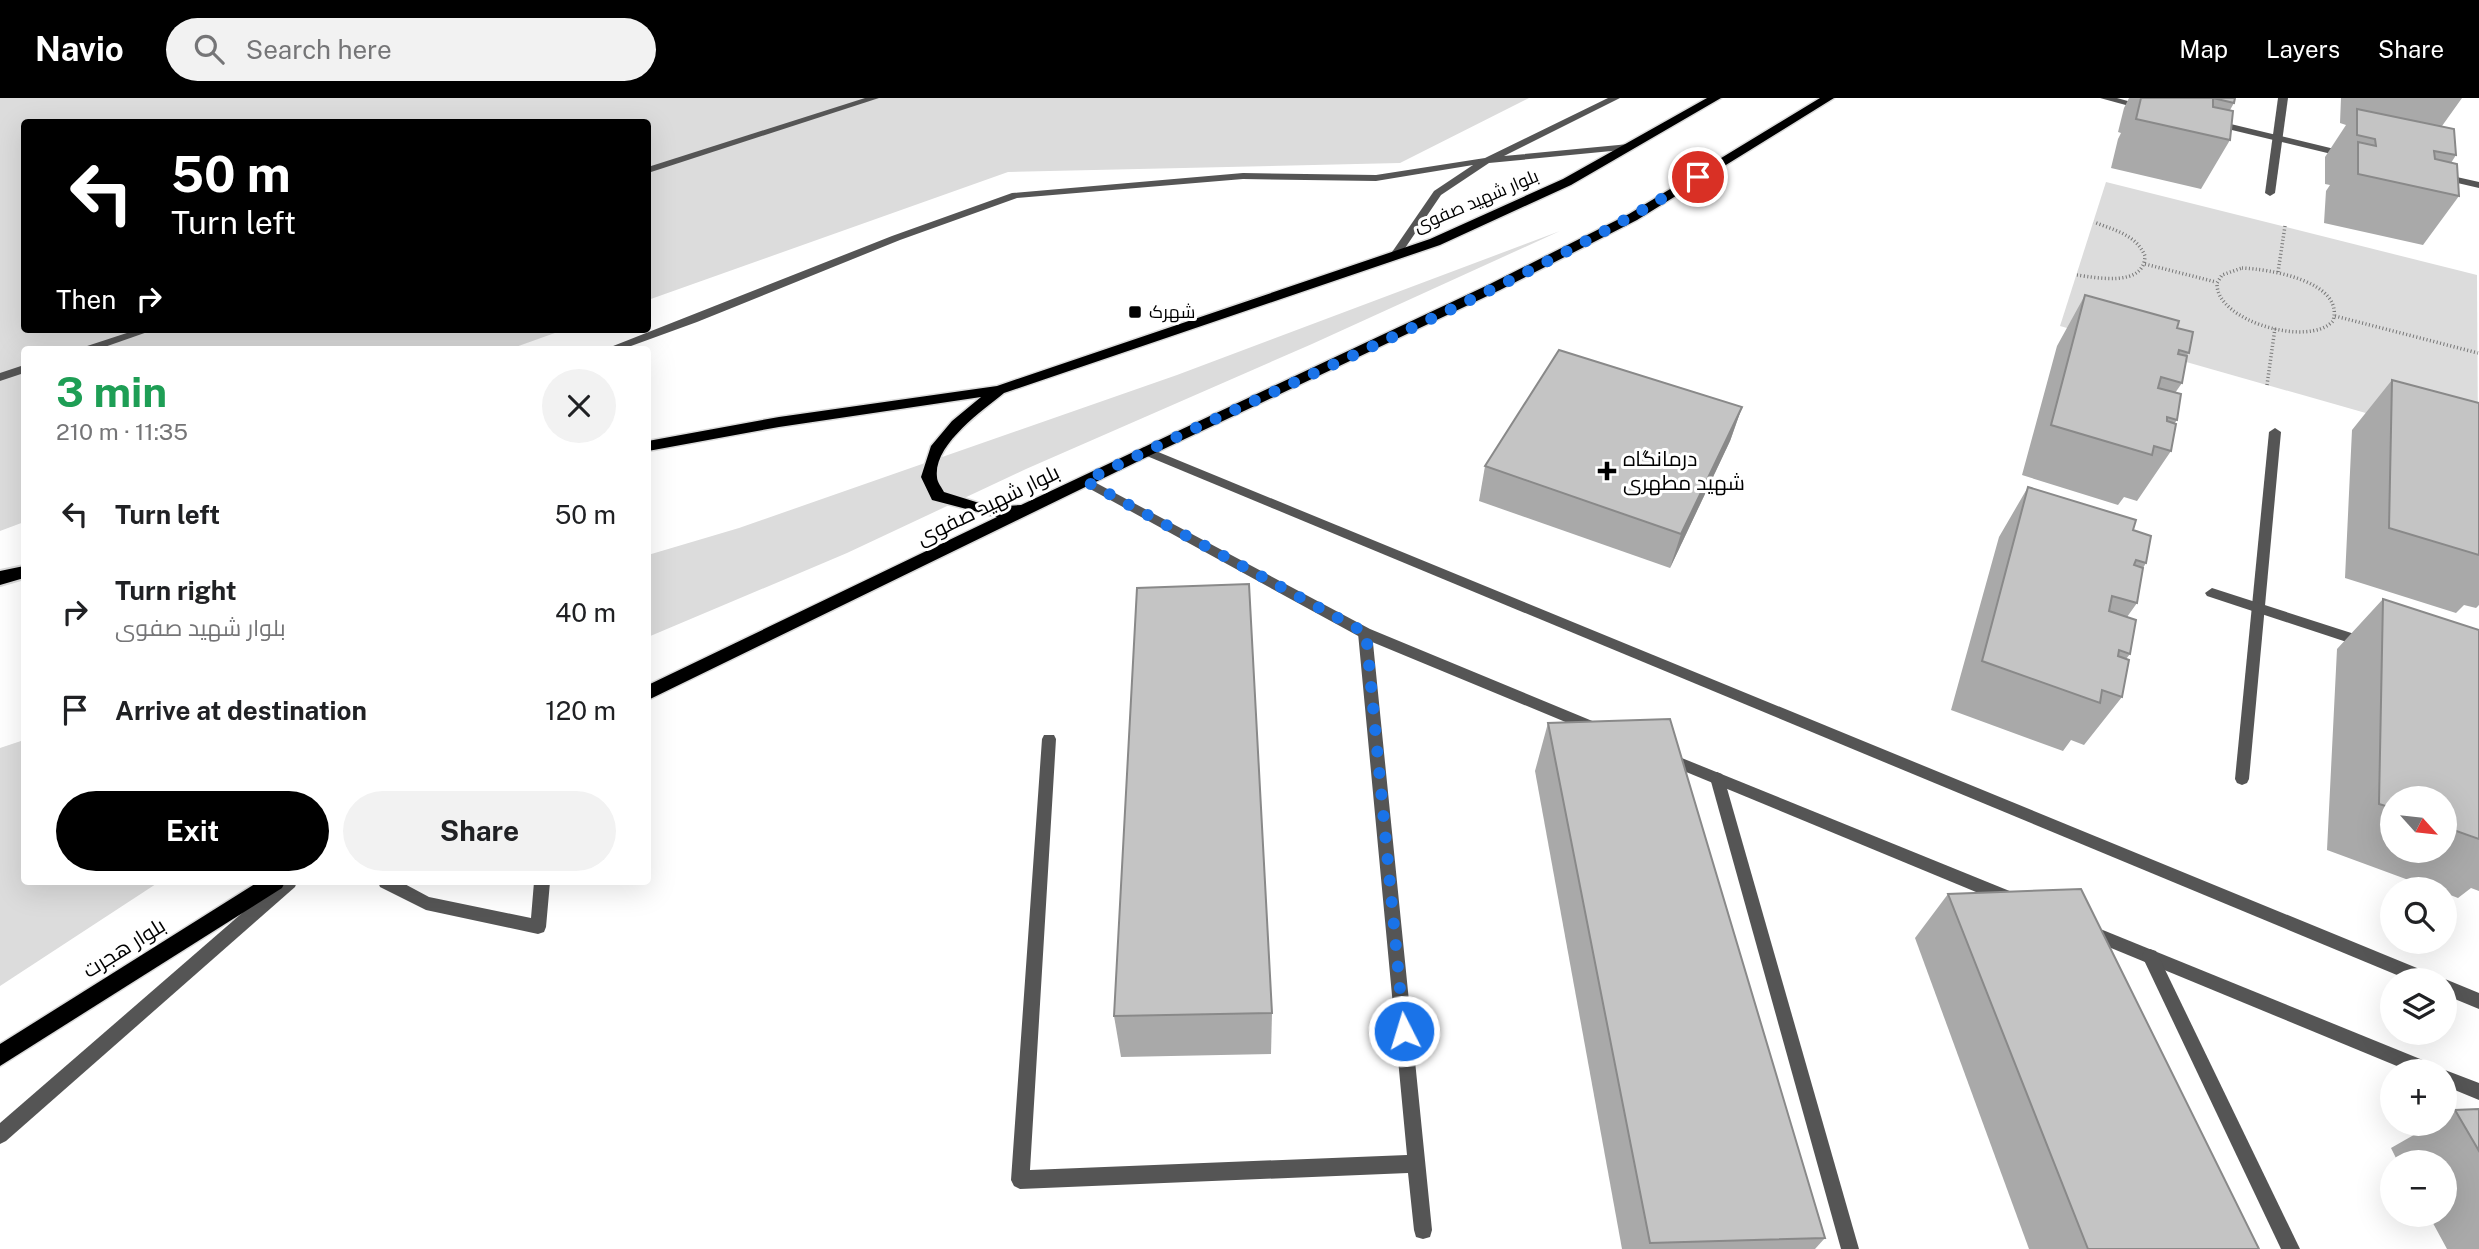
<!DOCTYPE html>
<meta charset="utf-8">
<style>
:root{--surface:#fff;--page:#f2f2f2;--text:#202124;--muted:#757577;--accent:#000}
body{margin:0;font-family:"Public Sans",Cairo,sans-serif;background:var(--page);color:var(--text);height:100vh;display:flex;flex-direction:column;font-size:26px;white-space:nowrap}
*{box-sizing:border-box;margin:0}
p{font-size:23px;color:var(--muted)}
.icon{flex:none;width:38px;height:38px;fill:none;stroke:currentColor;stroke-width:2;stroke-linecap:round;stroke-linejoin:round}
.map{position:relative;flex:1;overflow:hidden}
.details{position:absolute;left:21px;top:248px;width:630px;height:539px;display:flex;flex-direction:column;background:var(--surface);border-radius:7px;box-shadow:0 7px 28px #0002}
.details>*{flex:none}
.guide{position:absolute;left:21px;top:21px;width:630px;height:214px;border-radius:7px;box-shadow:0 7px 28px #0002;background:#000;color:#fff;overflow:hidden}
.needle{width:46px;rotate:117deg}
.tools{position:absolute;left:2380px;top:688px;display:grid;gap:14px}
.tools a{display:grid;place-items:center;width:77px;height:77px;border-radius:50%;background:var(--surface);box-shadow:0 7px 28px #0002;font-size:35px}
.pin{position:absolute;display:grid;place-items:center;width:60px;height:60px;color:#fff;margin:-30px;border:4px solid #fff;border-radius:50%;box-shadow:0 2px 7px #0007}
.me{position:absolute;width:77px;margin:-38px;rotate:355deg;stroke-linejoin:round;filter:drop-shadow(0 0 5px #0008)}
.turn{display:flex;align-items:center;gap:24px;height:147px;padding:0 35px;font-size:32px}
.turn .icon{width:91px;height:91px;stroke-width:2.5}
.turn b{display:block;font-size:49px;line-height:60px}
.then{display:flex;align-items:center;height:66px;padding:0 35px;background:#0003;gap:14px;font-size:26px}
.round{display:grid;place-items:center;flex:none;width:74px;height:74px;border-radius:37px;background:var(--page)}
.head{display:flex;align-items:center;justify-content:space-between;height:119px;padding:0 35px}
h1{font-size:42px;font-weight:700;line-height:52px;color:#1e9e55}
.cta{display:flex;gap:14px;margin-top:auto;padding:14px 35px}
.cta a{flex:1;height:80px;border-radius:42px;background:var(--accent);color:#fff;font-size:28px;font-weight:700;line-height:80px;text-align:center}
.cta a+a{background:var(--page);color:var(--text)}
ul{padding:0;list-style:none}
li{display:flex;align-items:center;gap:21px;height:98px;padding:0 35px}
li div{flex:1}
li b{display:block;font-size:26px}
li em{font-style:normal}
header{display:flex;align-items:center;gap:42px;box-sizing:border-box;height:98px;padding:0 35px;background:var(--accent);color:#fff}
header strong{font-size:33px}
nav{display:flex;gap:38px;margin-inline-start:auto;font-size:24px}
.search{width:490px;height:63px;background:var(--page);display:flex;align-items:center;gap:18px;box-sizing:border-box;padding:0 24px;border-radius:38px;color:var(--muted);font-size:26px}
.map>svg:first-child{display:block}
</style>
<header>
<strong>Navio</strong>
<div class="search"><svg class="icon" aria-label="search" viewBox="0 0 24 24"><circle cx="10" cy="10" r="6"/><path d="M15 15l6 6"/></svg>Search here</div>
<nav><a>Map</a><a>Layers</a><a>Share</a></nav>
</header>
<div class="map">
<svg width="2479" height="1151" viewBox="0 0 2479 1151">
<rect width="100%" height="100%" fill="#fff"/>
<!-- green -->
<g fill="#dcdcdc">
<path d="M 0,0 L 1529,0 L 1400,65 L 1008,74 L 648,202 L 648,24 L 24,24 L 24,231 L 566,231 L 507,252 L 24,252 L 24,424 L 0,433 Z"/>
<path d="M 2106,84 L 2477,177 L 2478,347 L 2060,228 Z"/>
<path d="M 1560,133 L 1312,246 L 1026,371 L 847,455 L 648,539 L 648,457 L 739,430 L 1177,277 Z"/>
<path d="M 24,642 L 24,784 L 159,784 L 0,888 L 0,650 Z"/>
</g>
<g fill="none" stroke-linecap="round" stroke-linejoin="round">
<defs>
<g id="primary">
<path d="M 1707,0 L 1721,0 L 1571,87 L 1440,147 L 1004,295 C 982,313 933,347 937,379 C 937,384 942,390 944,394 L 992,409 L 1021,407 L 1490,186 L 1629,116 L 1820,0 L 1834,0 L 1637,122 L 1500,192 L 1151,357 L 648,602 L 648,587 L 997,419 L 932,402 L 921,379 L 931,348 L 952,323 L 981,299 L 779,329 L 648,353 L 648,343 L 779,319 L 997,288 L 1430,141 L 1563,81 Z"/>
<path d="M 258,784 L 285,784 L 282,790 L 0,968 L 0,946 Z"/>
</g>
<path id="trunk" d="M 24,468 L 24,480 L 0,487 L 0,473 Z"/>
</defs>
<!-- primary casing -->
<use href="#primary" stroke="#dbdbdb" stroke-width="3"/>
<!-- trunk casing -->
<use href="#trunk" stroke="#dbdbdb" stroke-width="4"/>
<!-- path -->
<g stroke="#777" stroke-width="3.5" stroke-dasharray="1 2.5" stroke-linecap="butt">
<path d="M 2145,166 L 2216,184"/>
<path d="M 2242,170 C 2268,171 2345,183 2333,223 C 2309,250 2215,223 2217,185 L 2222,177 Z"/>
<path d="M 2278,174 L 2285,128"/>
<path d="M 2077,177 C 2098,180 2144,189 2145,158 C 2136,136 2113,132 2094,124"/>
<path d="M 2335,218 L 2478,255"/>
<path d="M 2267,287 L 2275,230"/>
</g>
<!-- service -->
<g fill="#555" fill-rule="evenodd">
<path d="M 865,0 L 879,0 L 648,75 L 648,69 Z"/>
<path d="M 1608,0 L 1620,0 L 1504,58 L 1629,46 L 1632,47 L 1632,51 L 1489,65 L 1441,97 L 1399,159 L 1395,160 L 1390,157 L 1434,93 L 1473,67 L 1376,83 L 1243,81 L 1017,100 L 900,142 L 697,224 L 620,252 L 603,252 L 892,138 L 1012,95 L 1243,75 L 1376,77 L 1485,60 Z"/>
<path d="M 2278,0 L 2288,0 L 2275,95 L 2270,98 L 2265,95 Z"/>
<path d="M 139,231 L 156,231 L 96,252 L 79,252 L 81,250 Z"/>
<path d="M 24,267 L 24,275 L 0,283 L 0,275 Z"/>
<path d="M 2275,330 L 2281,334 L 2249,681 L 2247,685 L 2242,687 L 2237,685 L 2235,681 L 2269,334 Z"/>
<path d="M 1146,349 L 2434,877 L 2436,882 L 2409,882 L 1142,356 L 1140,353 L 1142,350 Z"/>
<path d="M 1085,379 L 1370,531 L 1602,627 L 1604,631 L 1602,635 L 1592,635 L 1360,539 L 1081,386 L 1079,383 Z"/>
<path d="M 1667,654 L 2017,796 L 2019,801 L 2017,806 L 2011,808 L 2005,806 L 1662,664 L 1660,660 L 1662,656 Z"/>
<path d="M 278,784 L 297,784 L 295,789 L 6,1043 L 0,1046 L 0,1025 Z"/>
<path d="M 378,784 L 401,784 L 429,799 L 531,820 L 534,784 L 550,784 L 546,829 L 544,834 L 538,836 L 426,812 L 380,789 Z"/>
<path d="M 2088,826 L 2435,967 L 2438,973 L 2409,973 L 2082,838 L 2080,833 L 2082,828 Z"/>
<path d="M 2445,881 L 2479,895 L 2479,911 L 2445,897 Z"/>
<path d="M 2445,972 L 2479,985 L 2479,1002 L 2445,988 L 2445,973 L 2442,973 Z"/>
</g>
<!-- minor -->
<g fill="#555" fill-rule="evenodd">
<path d="M 2100,0 L 2117,0 L 2149,9 L 2144,12 Z"/>
<path d="M 2214,22 L 2351,55 L 2353,57 L 2348,60 L 2211,27 L 2211,23 Z"/>
<path d="M 2439,75 L 2479,84 L 2479,90 L 2436,80 L 2436,76 Z"/>
<path d="M 2212,490 L 2370,541 L 2372,545 L 2365,550 L 2207,498 L 2205,495 Z"/>
<path d="M 1365,530 L 1372,535 L 1432,1132 L 1430,1139 L 1423,1141 L 1416,1139 L 1414,1132 L 1408,1075 L 1020,1091 L 1014,1088 L 1011,1082 L 1042,641 L 1044,637 L 1054,637 L 1056,641 L 1030,1072 L 1407,1057 L 1358,535 Z"/>
<path d="M 1717,674 L 1722,676 L 1724,680 L 1859,1151 L 1841,1151 L 1710,680 L 1712,676 Z"/>
<path d="M 2150,851 L 2156,853 L 2300,1151 L 2281,1151 L 2142,858 L 2144,853 Z"/>
</g>
<!-- primary -->
<use href="#primary" fill="#000" fill-rule="evenodd"/>
<!-- trunk -->
<use href="#trunk" fill="#000" fill-rule="evenodd"/>
</g>
<!-- wall -->
<g fill="#a9a9a9" fill-rule="evenodd">
<path d="M 2129,0 L 2235,0 L 2234,5 L 2230,12 L 2230,42 L 2201,91 L 2111,70 L 2118,41 L 2121,35 L 2118,34 L 2124,10 Z"/>
<path d="M 2341,0 L 2462,0 L 2442,28 L 2456,57 L 2451,65 L 2459,98 L 2423,147 L 2324,125 L 2326,93 L 2330,87 L 2325,86 L 2325,59 L 2346,27 L 2340,25 Z"/>
<path d="M 2085,197 L 2177,230 L 2189,255 L 2186,258 L 2182,285 L 2175,295 L 2177,322 L 2174,326 L 2171,353 L 2137,403 L 2124,399 L 2118,407 L 2022,377 L 2057,248 Z"/>
<path d="M 2392,282 L 2479,305 L 2479,507 L 2476,510 L 2464,507 L 2456,515 L 2345,480 L 2352,332 Z"/>
<path d="M 1742,309 L 1730,343 L 1670,470 L 1479,403 L 1485,368 Z"/>
<path d="M 2028,389 L 2133,432 L 2146,465 L 2143,470 L 2137,505 L 2127,519 L 2130,556 L 2126,561 L 2122,599 L 2084,647 L 2071,642 L 2063,653 L 1951,612 L 1999,439 Z"/>
<path d="M 2383,501 L 2479,532 L 2479,793 L 2471,790 L 2458,800 L 2445,795 L 2445,791 L 2433,791 L 2327,752 L 2337,551 ZM 2392,700 L 2445,700 L 2445,752 L 2392,752 Z"/>
<path d="M 1548,625 L 1825,1140 L 1815,1151 L 1622,1151 L 1535,673 Z"/>
<path d="M 1948,796 L 2259,1151 L 2029,1151 L 1915,840 Z"/>
<path d="M 1272,915 L 1271,956 L 1121,959 L 1114,918 Z"/>
<path d="M 2479,1011 L 2479,1151 L 2447,1151 L 2428,1116 L 2445,1116 L 2445,1064 L 2398,1064 L 2391,1050 L 2433,1026 L 2445,1026 L 2445,1018 L 2455,1012 Z"/>
</g>
<!-- shaded-wall -->
<path fill="#898989" d="M 1742,309 L 1730,343 L 1670,470 L 1681,436 Z"/>
<!-- building -->
<g fill="#c4c4c4" stroke="#898989" stroke-width="2">
<path d="M 2141,0 L 2235,0 L 2234,5 L 2213,0 L 2213,9 L 2233,13 L 2230,42 L 2136,21 Z"/>
<path d="M 2357,11 L 2454,31 L 2456,57 L 2434,53 L 2435,61 L 2457,66 L 2459,98 L 2358,76 L 2358,44 L 2376,48 L 2375,41 L 2357,37 Z"/>
<path d="M 2085,197 L 2179,223 L 2177,230 L 2193,234 L 2189,255 L 2179,252 L 2178,256 L 2187,258 L 2182,285 L 2161,279 L 2158,290 L 2181,296 L 2177,322 L 2167,319 L 2167,323 L 2176,326 L 2171,353 L 2154,348 L 2152,357 L 2051,327 Z"/>
<path d="M 1559,252 L 1742,309 L 1681,436 L 1485,368 Z"/>
<path d="M 2392,282 L 2479,305 L 2479,457 L 2389,430 Z"/>
<path d="M 2028,389 L 2136,422 L 2133,432 L 2151,438 L 2146,465 L 2136,462 L 2134,467 L 2143,470 L 2137,505 L 2112,498 L 2109,513 L 2136,522 L 2130,556 L 2119,552 L 2118,558 L 2129,562 L 2122,599 L 2102,592 L 2100,605 L 1982,563 Z"/>
<path d="M 1249,486 L 1272,915 L 1114,918 L 1137,490 Z"/>
<path d="M 2383,501 L 2479,532 L 2479,741 L 2445,729 L 2445,700 L 2392,700 L 2392,710 L 2379,706 Z"/>
<path d="M 1670,621 L 1825,1140 L 1650,1145 L 1548,625 Z"/>
<path d="M 2081,791 L 2259,1151 L 2088,1151 L 1948,796 Z"/>
<path d="M 2479,1011 L 2479,1053 L 2455,1012 Z"/>
</g>
<g fill="none" stroke-linecap="round" stroke-linejoin="round">
<!-- route -->
<path stroke="#1a73e8" stroke-width="12" stroke-dasharray="0 21.6" d="M 1404,933 L 1366,535 L 1085,383 C 1289,282 1504,198 1698,79"/>
</g>
<!-- markers -->
<g fill="#000" stroke="#fff" stroke-width="2.5">
<rect x="1128" y="207" width="14" height="14" rx="3.5"/>
<path d="M1603.5 362.5h7v7h7v7h-7v7h-7v-7h-7v-7h7z"/>
</g>
<g text-anchor="middle" stroke-width="6" stroke-linejoin="round" paint-order="stroke">
<!-- far-street labels -->
<g font-size="18" fill="#000" stroke="#fff">
<text transform="translate(1476 103) rotate(-23)" y="6">بلوار شهید صفوی</text>
</g>
<!-- far-poi labels -->
<g font-size="18" fill="#000" stroke="#fff" text-anchor="start">
<text x="1149" y="220">شهرک</text>
</g>
<!-- poi labels -->
<g font-size="21" fill="#000" stroke="#fff" text-anchor="start">
<text x="1623" y="368">درمانگاه<tspan x="1623" dy="24">شهید مطهری</tspan></text>
</g>
<!-- street labels -->
<g font-size="21" fill="#000" stroke="#fff">
<text transform="translate(988 407) rotate(-26)" y="7">بلوار شهید صفوی</text>
<text transform="translate(124 850) rotate(-32)" y="7">بلوار هجرت</text>
</g>
</g>
</svg>
<div class="tools">
<a><svg class="needle" viewBox="-14 -14 28 28"><path d="M0-13l5 13h-10z" fill="#e53935"/><path d="M0 13l5-13h-10z" fill="#757577"/></svg></a>
<a><svg class="icon" aria-label="search" viewBox="0 0 24 24"><circle cx="10" cy="10" r="6"/><path d="M15 15l6 6"/></svg></a>
<a><svg class="icon" aria-label="layers" viewBox="0 0 24 24"><path d="M12 4l9 5-9 5-9-5zM3 14l9 5 9-5"/></svg></a>
<a>+</a>
<a>−</a>
</div>
<div class="pin" style="left:1698px;top:79px;background:#d93025"><svg class="icon" aria-label="arrive" viewBox="0 0 24 24"><path d="M6 21V4h12l-3 4 3 4H6"/></svg></div>
<svg class="me" style="left:1404px;top:933px" viewBox="-20 -20 40 40"><circle r="17" fill="#1a73e8" stroke="#fff" stroke-width="3"/><path d="M0-11L8 9 0 5-8 9z" fill="#fff"/></svg>
<div class="guide">
<div class="turn"><svg class="icon" aria-label="left" viewBox="0 0 24 24"><path d="M17 20v-9H6M10 6l-5 5 5 5"/></svg><div><b>50 m</b>Turn left</div></div>
<div class="then">Then<svg class="icon" aria-label="right" viewBox="0 0 24 24"><path d="M7 20v-9h11M14 6l5 5-5 5"/></svg></div>
</div>
<section class="details">
<div class="head"><div><h1>3 min</h1><p>210 m · 11:35</p></div><a class="round"><svg class="icon" aria-label="close" viewBox="0 0 24 24"><path d="M6 6l12 12M18 6L6 18"/></svg></a></div>
<ul>
<li><svg class="icon" aria-label="left" viewBox="0 0 24 24"><path d="M17 20v-9H6M10 6l-5 5 5 5"/></svg><div><b>Turn left</b></div><em>50 m</em></li>
<li><svg class="icon" aria-label="right" viewBox="0 0 24 24"><path d="M7 20v-9h11M14 6l5 5-5 5"/></svg><div><b>Turn right</b><p>بلوار شهید صفوی</p></div><em>40 m</em></li>
<li><svg class="icon" aria-label="arrive" viewBox="0 0 24 24"><path d="M6 21V4h12l-3 4 3 4H6"/></svg><div><b>Arrive at destination</b></div><em>120 m</em></li>
</ul>
<div class="cta"><a>Exit</a><a>Share</a></div>
</section>
</div>
